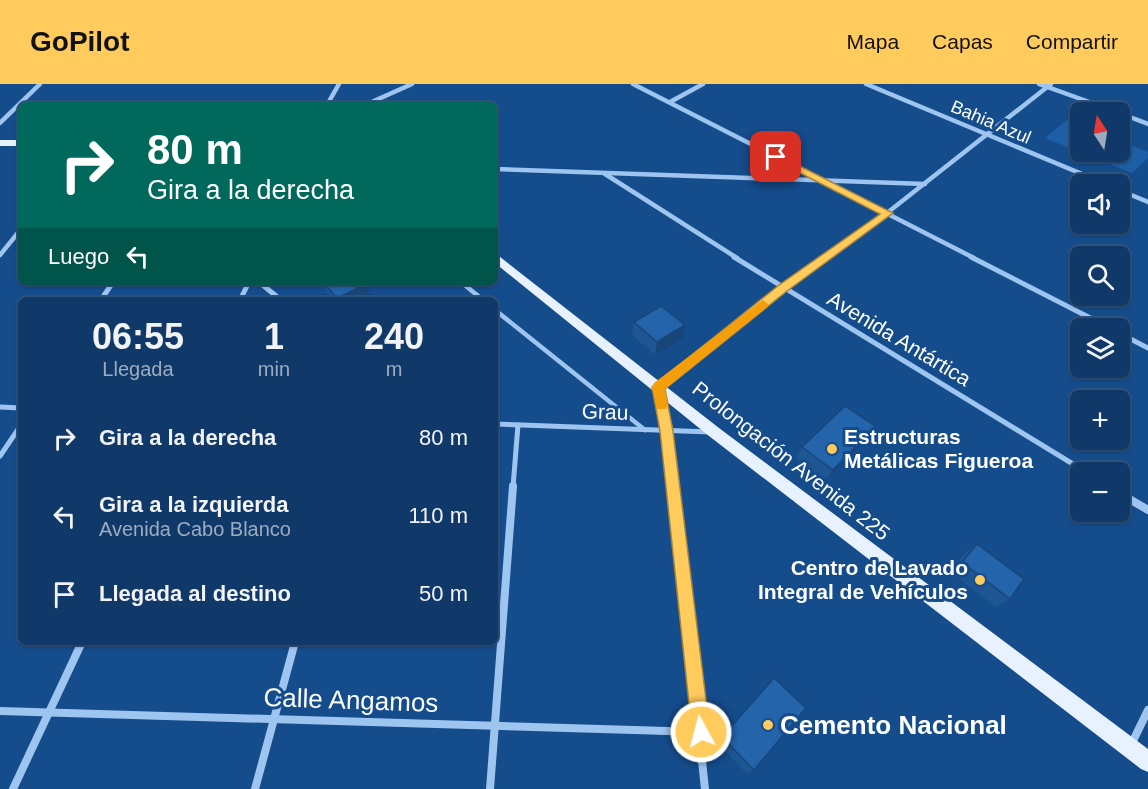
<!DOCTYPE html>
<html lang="es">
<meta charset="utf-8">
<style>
:root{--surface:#103969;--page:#1e4471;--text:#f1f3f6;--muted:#9cacc0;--line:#30537d;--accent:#ffcb5d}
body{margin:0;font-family:Helvetica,sans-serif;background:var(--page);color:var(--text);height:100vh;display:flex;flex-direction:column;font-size:22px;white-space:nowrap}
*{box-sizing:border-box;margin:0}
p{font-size:20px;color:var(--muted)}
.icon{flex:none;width:33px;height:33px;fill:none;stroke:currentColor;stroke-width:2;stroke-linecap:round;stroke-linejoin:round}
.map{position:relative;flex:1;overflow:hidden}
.side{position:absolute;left:18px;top:213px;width:480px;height:348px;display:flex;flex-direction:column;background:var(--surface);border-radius:9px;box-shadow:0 2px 4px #0004,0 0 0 2px var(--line)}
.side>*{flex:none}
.top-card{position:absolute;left:18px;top:18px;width:480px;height:183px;border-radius:9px;box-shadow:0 2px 4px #0004,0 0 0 2px var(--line);background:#00695c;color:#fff;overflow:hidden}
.needle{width:39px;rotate:348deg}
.fabs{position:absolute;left:1070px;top:18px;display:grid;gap:12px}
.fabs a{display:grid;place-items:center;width:60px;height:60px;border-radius:9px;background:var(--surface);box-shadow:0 2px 4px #0004,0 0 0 2px var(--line);font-size:30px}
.pin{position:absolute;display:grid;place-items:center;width:51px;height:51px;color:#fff;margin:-26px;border-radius:12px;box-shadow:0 3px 9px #0006}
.me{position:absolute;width:66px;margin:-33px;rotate:353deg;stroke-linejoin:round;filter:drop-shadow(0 0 4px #0008)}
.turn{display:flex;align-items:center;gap:21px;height:126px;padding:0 30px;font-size:27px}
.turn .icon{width:78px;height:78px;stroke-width:2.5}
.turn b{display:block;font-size:42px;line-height:51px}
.then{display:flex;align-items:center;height:57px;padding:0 30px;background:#0003;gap:12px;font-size:22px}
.eta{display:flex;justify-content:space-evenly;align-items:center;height:102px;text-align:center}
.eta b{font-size:36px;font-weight:700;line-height:42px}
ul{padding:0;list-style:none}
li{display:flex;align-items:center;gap:18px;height:78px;padding:0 30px}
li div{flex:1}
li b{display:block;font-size:22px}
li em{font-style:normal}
header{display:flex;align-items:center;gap:36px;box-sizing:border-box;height:84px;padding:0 30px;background:var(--accent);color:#111}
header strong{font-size:28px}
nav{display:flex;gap:33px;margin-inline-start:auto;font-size:21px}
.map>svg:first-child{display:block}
</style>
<header>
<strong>GoPilot</strong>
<nav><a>Mapa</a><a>Capas</a><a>Compartir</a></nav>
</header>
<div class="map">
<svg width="1148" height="705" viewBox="0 0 1148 705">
<rect width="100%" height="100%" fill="#154c8c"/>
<!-- green -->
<path fill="#1d5fa6" d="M 1067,36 L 1080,41 L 1080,68 L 1119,68 L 1119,57 L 1148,68 L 1148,74 L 1132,89 L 1045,54 Z"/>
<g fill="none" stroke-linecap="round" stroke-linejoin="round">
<!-- service -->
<g stroke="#9ec5f0" stroke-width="4.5">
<path d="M 461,198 L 483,216"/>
<path d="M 495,226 L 645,346"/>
</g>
<!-- minor-far2 -->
<g stroke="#9ec5f0" stroke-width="4.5">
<path d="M 633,0 L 974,174"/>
<path d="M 866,0 L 1106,100"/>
<path d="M 1039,0 L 1117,28"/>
<path d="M 670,18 L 703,0"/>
<path d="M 327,21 L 339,0"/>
<path d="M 365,21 L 412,0"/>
<path d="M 1119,29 L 1148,40"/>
<path d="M 0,39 L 40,0"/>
<path d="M 495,85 L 925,100"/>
<path d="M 605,90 L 737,174"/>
<path d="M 1119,106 L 1148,118"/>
<path d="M 0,171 L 21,145"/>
<path d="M 824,174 L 887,129 L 1051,0"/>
</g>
<!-- minor-far1 -->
<g stroke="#9ec5f0" stroke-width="5">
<path d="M 734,173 L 1086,388"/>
<path d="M 971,173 L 1110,244"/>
<path d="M 259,198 L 281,216"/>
<path d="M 101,216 L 113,198"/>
<path d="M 240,216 L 249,198"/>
<path d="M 1119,249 L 1148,264"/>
<path d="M 0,323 L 21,324"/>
<path d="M 495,340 L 710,348"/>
<path d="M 0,372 L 21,341"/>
<path d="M 513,403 L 518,341"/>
<path d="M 673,403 L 667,347 L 658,303 L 826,173"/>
</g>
<!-- minor -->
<g stroke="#9ec5f0" stroke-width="8">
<path d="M 673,402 L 705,705"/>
<path d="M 1119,409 L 1148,426"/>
<path d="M 0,627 L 701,648"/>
<path d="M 1131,661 L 1148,626"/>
<path d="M 13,705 L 82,558"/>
<path d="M 255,705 L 295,558"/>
<path d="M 490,705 L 513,402"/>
</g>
<!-- primary -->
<g fill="#e7f1ff" fill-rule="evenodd">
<rect x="0" y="56" width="21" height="6"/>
<path d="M 495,169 L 719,344 L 1148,665 L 1148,688 L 1141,685 L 709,352 L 495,179 Z"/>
</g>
</g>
<!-- wall -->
<g fill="#1e5693">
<path d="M 322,198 L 366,200 L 371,213 L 365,216 L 332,216 L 328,211 Z"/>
<path d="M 634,238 L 682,255 L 655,271 L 632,251 Z"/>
<path d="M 867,355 L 825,397 L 796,375 L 802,363 Z"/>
<path d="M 977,460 L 1010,515 L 996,523 L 950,488 L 964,470 Z"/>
<path d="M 774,594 L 754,686 L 747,690 L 717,658 Z"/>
</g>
<!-- shaded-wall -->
<g fill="#184678">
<path d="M 366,200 L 371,213 L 365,216 L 338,216 L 337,214 Z"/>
<path d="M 685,241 L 682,255 L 655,271 L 657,258 Z"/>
<path d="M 875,342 L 867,355 L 825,397 L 833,386 Z"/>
</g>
<!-- building -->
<g fill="#2364ab" stroke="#184678" stroke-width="1.5">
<path d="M 323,198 L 365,198 L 366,200 L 337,214 Z"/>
<path d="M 661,222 L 685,241 L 657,258 L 634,238 Z"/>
<path d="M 845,322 L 875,342 L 833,386 L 802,363 Z"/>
<path d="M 977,460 L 1024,495 L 1010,515 L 962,478 Z"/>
<path d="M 774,594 L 806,624 L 754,686 L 722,653 Z"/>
</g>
<!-- route -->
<path fill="#ffcb5d" stroke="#a6843c" stroke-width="1.5" d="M 776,70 L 893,129 L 787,207 L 665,305 L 673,347 L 710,648 L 707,654 L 701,657 L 694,654 L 692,648 L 660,347 L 652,303 L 779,201 L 880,130 L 773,75 L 773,71 Z"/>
<!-- slow -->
<path fill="#f59e0b" d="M 763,216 L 768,220 L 767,223 L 665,305 L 668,321 L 666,325 L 657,325 L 652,303 L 654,299 Z"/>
<!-- markers -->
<g fill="#ffcb5d" stroke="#154c8c" stroke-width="2">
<circle cx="832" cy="365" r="6"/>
<circle cx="980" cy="496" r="6"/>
<circle cx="768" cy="641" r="6"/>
</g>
<g text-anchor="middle" stroke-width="6" stroke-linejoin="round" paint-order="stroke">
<!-- far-street labels -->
<g font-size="18" fill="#fff" stroke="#154c8c">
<text transform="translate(991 38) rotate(23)" y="6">Bahia Azul</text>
</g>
<!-- street labels -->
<g font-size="21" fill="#fff" stroke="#154c8c">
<text transform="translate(899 255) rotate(31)" y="7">Avenida Antártica</text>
<text transform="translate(605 328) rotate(2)" y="7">Grau</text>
<text transform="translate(791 377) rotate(38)" y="7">Prolongación Avenida 225</text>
</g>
<!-- poi labels -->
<g font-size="21" font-weight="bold" fill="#fff" stroke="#154c8c" text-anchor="start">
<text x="844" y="360">Estructuras<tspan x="844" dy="24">Metálicas Figueroa</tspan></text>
<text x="968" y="491" text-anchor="end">Centro de Lavado<tspan x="968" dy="24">Integral de Vehículos</tspan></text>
</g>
<!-- near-street labels -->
<g font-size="26" fill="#fff" stroke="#154c8c">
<text transform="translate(351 616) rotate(2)" y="9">Calle Angamos</text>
</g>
<!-- near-poi labels -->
<g font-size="26" font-weight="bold" fill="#fff" stroke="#154c8c" text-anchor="start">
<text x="780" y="650">Cemento Nacional</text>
</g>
</g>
</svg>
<div class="fabs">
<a><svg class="needle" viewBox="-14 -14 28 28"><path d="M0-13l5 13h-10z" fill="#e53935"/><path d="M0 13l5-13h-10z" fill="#9cacc0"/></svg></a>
<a><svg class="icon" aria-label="sound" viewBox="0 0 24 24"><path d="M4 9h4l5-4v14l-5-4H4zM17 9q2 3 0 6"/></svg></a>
<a><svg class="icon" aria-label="search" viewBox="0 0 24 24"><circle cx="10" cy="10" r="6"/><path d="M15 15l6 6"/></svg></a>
<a><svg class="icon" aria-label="layers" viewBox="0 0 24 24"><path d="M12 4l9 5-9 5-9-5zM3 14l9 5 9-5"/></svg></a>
<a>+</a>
<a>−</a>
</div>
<div class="pin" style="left:776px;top:73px;background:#d93025"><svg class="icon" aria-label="arrive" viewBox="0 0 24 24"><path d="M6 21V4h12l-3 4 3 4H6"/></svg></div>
<svg class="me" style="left:701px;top:648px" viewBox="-20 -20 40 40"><circle r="17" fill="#ffcb5d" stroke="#fff" stroke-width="3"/><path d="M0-11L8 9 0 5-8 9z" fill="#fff"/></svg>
<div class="top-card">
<div class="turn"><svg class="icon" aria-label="right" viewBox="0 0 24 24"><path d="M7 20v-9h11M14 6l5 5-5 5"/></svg><div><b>80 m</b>Gira a la derecha</div></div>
<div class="then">Luego<svg class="icon" aria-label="left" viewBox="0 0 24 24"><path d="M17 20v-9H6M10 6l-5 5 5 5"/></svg></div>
</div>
<section class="side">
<div class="eta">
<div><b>06:55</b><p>Llegada</p></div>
<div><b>1</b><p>min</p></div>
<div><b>240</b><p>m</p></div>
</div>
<ul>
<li><svg class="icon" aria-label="right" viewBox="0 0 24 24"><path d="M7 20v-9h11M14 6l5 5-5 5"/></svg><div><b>Gira a la derecha</b></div><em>80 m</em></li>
<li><svg class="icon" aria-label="left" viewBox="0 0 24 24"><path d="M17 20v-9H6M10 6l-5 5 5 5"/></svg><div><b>Gira a la izquierda</b><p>Avenida Cabo Blanco</p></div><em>110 m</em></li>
<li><svg class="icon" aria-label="arrive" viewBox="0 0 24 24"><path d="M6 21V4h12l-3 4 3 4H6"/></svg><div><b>Llegada al destino</b></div><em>50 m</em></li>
</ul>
</section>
</div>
